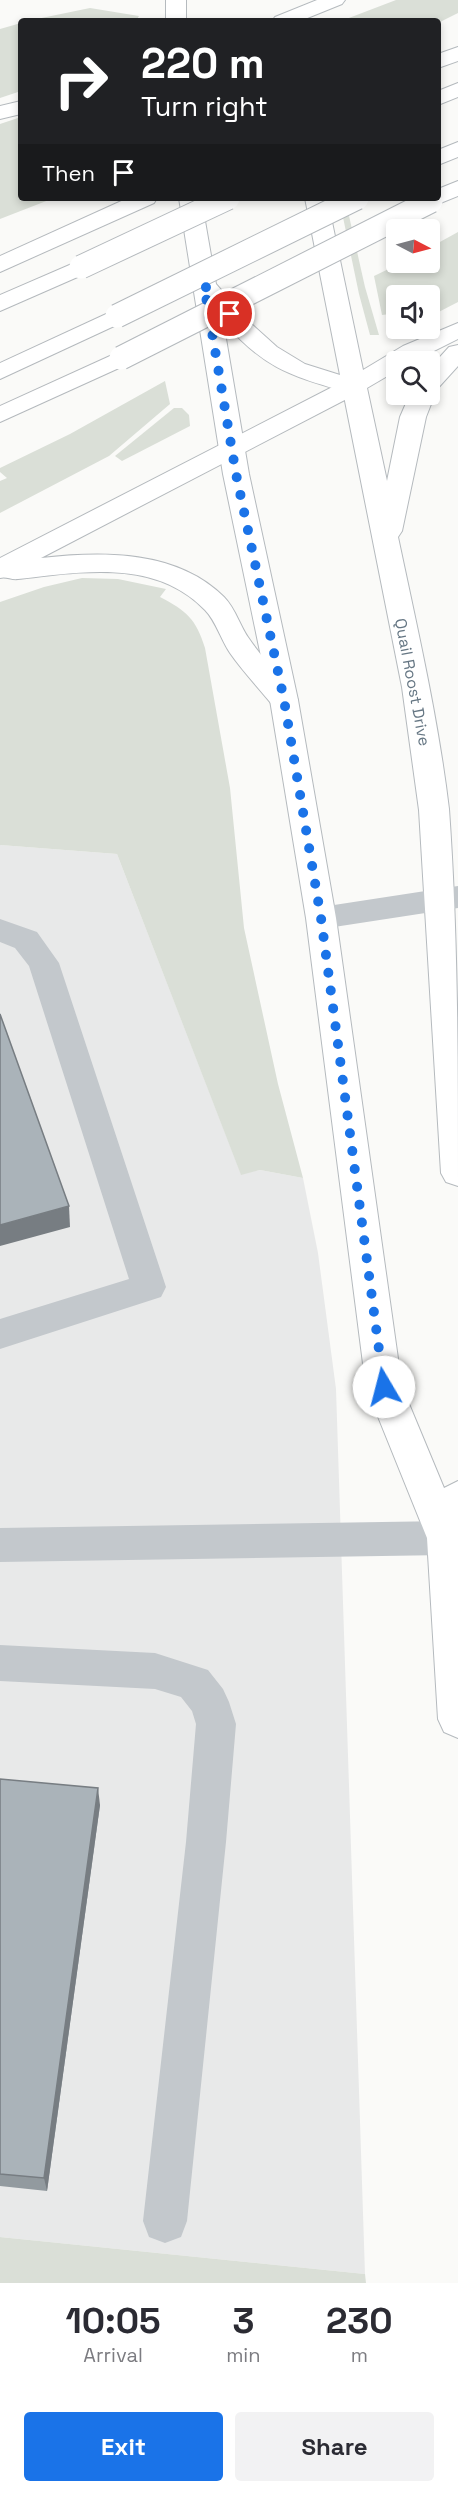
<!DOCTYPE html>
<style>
:root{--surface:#fff;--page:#f2f2f3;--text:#2b2b33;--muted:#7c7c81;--accent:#1a73e8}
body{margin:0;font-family:"Space Grotesk",sans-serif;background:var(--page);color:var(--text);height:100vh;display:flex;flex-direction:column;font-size:22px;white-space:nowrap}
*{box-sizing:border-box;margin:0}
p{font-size:20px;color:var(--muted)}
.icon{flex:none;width:33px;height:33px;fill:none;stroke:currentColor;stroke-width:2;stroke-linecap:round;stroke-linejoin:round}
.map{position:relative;height:2283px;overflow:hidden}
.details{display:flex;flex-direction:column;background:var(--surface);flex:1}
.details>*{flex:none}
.hud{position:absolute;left:18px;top:18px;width:423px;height:183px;border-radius:6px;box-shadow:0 3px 9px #0003;background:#202124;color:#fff;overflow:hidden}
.needle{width:39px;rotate:96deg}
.buttons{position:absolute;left:386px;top:219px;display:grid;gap:12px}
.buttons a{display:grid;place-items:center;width:54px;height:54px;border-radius:6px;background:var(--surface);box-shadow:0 3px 9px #0003;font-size:30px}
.pin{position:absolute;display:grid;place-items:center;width:51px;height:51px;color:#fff;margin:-26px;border:3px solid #fff;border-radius:50%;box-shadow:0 2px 6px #0007}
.me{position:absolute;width:66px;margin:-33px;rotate:352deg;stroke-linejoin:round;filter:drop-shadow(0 0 4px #0008)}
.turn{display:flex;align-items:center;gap:21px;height:126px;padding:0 24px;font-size:27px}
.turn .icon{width:78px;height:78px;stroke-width:2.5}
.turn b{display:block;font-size:42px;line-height:51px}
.then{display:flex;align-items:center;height:57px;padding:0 24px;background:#0003;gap:12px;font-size:22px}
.eta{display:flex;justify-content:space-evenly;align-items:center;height:102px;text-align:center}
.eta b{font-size:36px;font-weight:700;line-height:42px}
.button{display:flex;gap:12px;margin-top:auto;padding:12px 24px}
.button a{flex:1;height:69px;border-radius:6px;background:var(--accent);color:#fff;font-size:24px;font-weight:700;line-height:69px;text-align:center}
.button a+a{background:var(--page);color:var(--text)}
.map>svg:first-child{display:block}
</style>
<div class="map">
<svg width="458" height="2283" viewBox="0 0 458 2283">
<rect width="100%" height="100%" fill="#fafaf8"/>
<!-- built -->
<path fill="#e8e9e9" d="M 0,845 L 117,854 L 241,1174 L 260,1170 L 303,1178 L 318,1253 L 336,1389 L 365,2274 L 0,2237 Z"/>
<!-- green -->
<g fill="#dadfd7">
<path d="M 396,0 L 458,0 L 458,13 L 438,23 L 438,21 L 341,21 Z"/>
<path d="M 90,8 L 139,16 L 136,21 L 27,21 Z"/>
<path d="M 21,23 L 21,91 L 0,98 L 0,29 Z"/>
<path d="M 21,117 L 21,198 L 54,198 L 0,219 L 0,124 Z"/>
<path d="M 339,198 L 345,198 L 365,287 L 379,335 L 370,335 L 359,294 Z"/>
<path d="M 458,232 L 458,302 L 429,317 L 429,296 L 396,296 L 396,323 L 394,324 L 390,314 L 382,315 L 374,276 L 401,263 L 429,262 L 429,248 Z"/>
<path d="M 165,381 L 170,404 L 109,456 L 0,513 L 0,481 L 7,478 L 0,472 L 0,468 L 70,434 Z"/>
<path d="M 174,408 L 182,408 L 189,415 L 190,426 L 122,461 L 115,456 Z"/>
<path d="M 82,578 L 118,579 L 166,589 L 160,597 C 187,611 196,619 205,648 L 230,788 L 244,928 L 278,1084 L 303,1178 L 260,1170 L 241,1175 L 117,854 L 0,845 L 0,602 L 44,587 Z"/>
<path d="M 0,2237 L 365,2274 L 366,2283 L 0,2283 Z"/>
</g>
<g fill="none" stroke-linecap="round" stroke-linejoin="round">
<defs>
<g id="major">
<rect x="166" y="0" width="20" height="21"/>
<path d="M 317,0 L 345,0 L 342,4 L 300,21 L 272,21 L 275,17 Z"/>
<path d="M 179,198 L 201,198 L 216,284 L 247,320 L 277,347 L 305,364 L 340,375 L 305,198 L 327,198 L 363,370 L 403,346 L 458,323 L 458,339 L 412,362 L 396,362 L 396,371 L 367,388 L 387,481 L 400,417 L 410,394 L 429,394 L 429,369 L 449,347 L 458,345 L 458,366 L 438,388 L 432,390 L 435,394 L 426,417 L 402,531 L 398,537 C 417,627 438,717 449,809 C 458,934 458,1061 458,1186 L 446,1182 L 441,1173 L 419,810 L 402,687 L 343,391 C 287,375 262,366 223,321 L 249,474 L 298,700 L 336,918 L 402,1387 L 444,1488 L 458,1481 L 458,1738 L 444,1732 L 438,1719 L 427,1538 L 366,1387 L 306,918 L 270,700 L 223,474 Z"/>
</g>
<g id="highway">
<path d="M 458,47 L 458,61 L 438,68 L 438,54 Z"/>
<path d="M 458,83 L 458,97 L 438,105 L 438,91 Z"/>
<path d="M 21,101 L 21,114 L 0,119 L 0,106 Z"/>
<path d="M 458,142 L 458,157 L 438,165 L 438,150 Z"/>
<path d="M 458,181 L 458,196 L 438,204 L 430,202 L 427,198 L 438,198 L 438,189 Z"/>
<path d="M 128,198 L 157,198 L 154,203 L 0,272 L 0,256 Z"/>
<path d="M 81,260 L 89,262 L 93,267 L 89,272 L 0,311 L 0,295 Z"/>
<path d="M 117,309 L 125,311 L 129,316 L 125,321 L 0,379 L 0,363 Z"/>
<path d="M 121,351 L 130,353 L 133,358 L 130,363 L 0,422 L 0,406 Z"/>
<path d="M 353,379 L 362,381 L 365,386 L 362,391 L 41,558 C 103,551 177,550 224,597 C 236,609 240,627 250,640 C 263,659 279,676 294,693 L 298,700 L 294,707 L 284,709 L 274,707 C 260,689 243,672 230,653 C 221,640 216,621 205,610 C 155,558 81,572 18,579 C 11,580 6,576 0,578 L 0,558 L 344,381 Z"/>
</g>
</defs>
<!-- major casing -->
<use href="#major" stroke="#b5babe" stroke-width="2"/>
<!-- highway casing -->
<use href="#highway" stroke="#b4b9bd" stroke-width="2"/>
<!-- minor -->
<g fill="#c3c8cc" fill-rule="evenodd">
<path d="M 458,886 L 458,908 L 321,929 L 310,926 L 306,918 L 310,910 L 321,907 Z"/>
<path d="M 0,919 L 37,932 L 59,963 L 166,1287 L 161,1297 L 0,1349 L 0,1319 L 129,1279 L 29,966 L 15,948 L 0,942 Z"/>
<path d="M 446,1521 L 458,1526 L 458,1550 L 446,1555 L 0,1562 L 0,1528 Z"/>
<path d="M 0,1645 L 155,1653 L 208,1670 L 223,1689 L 229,1702 L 236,1724 L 226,1842 L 187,2221 L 181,2237 L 165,2243 L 149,2237 L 143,2221 L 186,1842 L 196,1724 L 192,1711 L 181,1697 L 155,1689 L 0,1681 Z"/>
</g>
<!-- major -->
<use href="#major" fill="#fff" fill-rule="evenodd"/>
<!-- highway -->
<use href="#highway" fill="#fff" fill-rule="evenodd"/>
<defs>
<g id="highway-bridge">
<path d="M 81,267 L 228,198"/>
<path d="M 117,316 L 357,198"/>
<path d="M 121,358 L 431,201"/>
</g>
</defs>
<!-- highway-bridge casing -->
<use href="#highway-bridge" stroke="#b4b9bd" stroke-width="25" stroke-linecap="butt"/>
<!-- highway-bridge -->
<use href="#highway-bridge" stroke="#fff" stroke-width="23"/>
</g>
<!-- wall -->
<path fill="#929a9f" d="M 0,1779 L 100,1805 L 47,2191 L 0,2186 Z"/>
<!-- shaded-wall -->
<g fill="#777d82">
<path d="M 69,1206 L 70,1227 L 0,1246 L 0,1225 Z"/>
<path d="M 98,1788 L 100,1805 L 47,2191 L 44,2178 Z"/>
</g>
<!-- building -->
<g fill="#aab3b9" stroke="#777d82" stroke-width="1.5">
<path d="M 0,1014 L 69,1206 L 0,1225 Z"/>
<path d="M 0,1779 L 98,1788 L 44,2178 L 0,2174 Z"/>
</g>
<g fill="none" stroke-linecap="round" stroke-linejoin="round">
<!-- route -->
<path stroke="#1a73e8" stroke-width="10" stroke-dasharray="0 18" d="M 230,314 L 204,285 L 236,474 L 284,700 L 321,918 L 384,1387"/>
</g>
<g text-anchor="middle" stroke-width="6" stroke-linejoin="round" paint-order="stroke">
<!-- street labels -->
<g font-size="16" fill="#657683" stroke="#fff">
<text transform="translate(413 682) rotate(79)" y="6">Quail Roost Drive</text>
</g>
</g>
</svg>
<div class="buttons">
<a><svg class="needle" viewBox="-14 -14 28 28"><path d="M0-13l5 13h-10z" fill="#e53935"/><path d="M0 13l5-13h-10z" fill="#7c7c81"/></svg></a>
<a><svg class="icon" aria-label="sound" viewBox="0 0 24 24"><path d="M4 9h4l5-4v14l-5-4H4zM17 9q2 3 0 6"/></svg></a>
<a><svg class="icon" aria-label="search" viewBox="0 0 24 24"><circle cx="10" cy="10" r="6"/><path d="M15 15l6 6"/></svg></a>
</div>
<div class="pin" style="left:230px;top:314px;background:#d93025"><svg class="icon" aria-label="arrive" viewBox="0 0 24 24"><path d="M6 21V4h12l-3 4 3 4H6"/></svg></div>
<svg class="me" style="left:384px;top:1387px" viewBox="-20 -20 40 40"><circle r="19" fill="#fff"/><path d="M0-13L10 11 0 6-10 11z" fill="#1a73e8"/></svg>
<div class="hud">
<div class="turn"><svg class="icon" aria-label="right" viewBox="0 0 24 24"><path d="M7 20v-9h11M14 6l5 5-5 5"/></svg><div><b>220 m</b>Turn right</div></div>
<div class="then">Then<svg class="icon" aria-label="arrive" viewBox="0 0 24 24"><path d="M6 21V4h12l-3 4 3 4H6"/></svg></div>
</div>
</div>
<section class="details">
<div class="eta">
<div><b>10:05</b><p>Arrival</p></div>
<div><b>3</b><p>min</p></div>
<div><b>230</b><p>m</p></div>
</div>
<div class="button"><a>Exit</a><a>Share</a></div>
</section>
